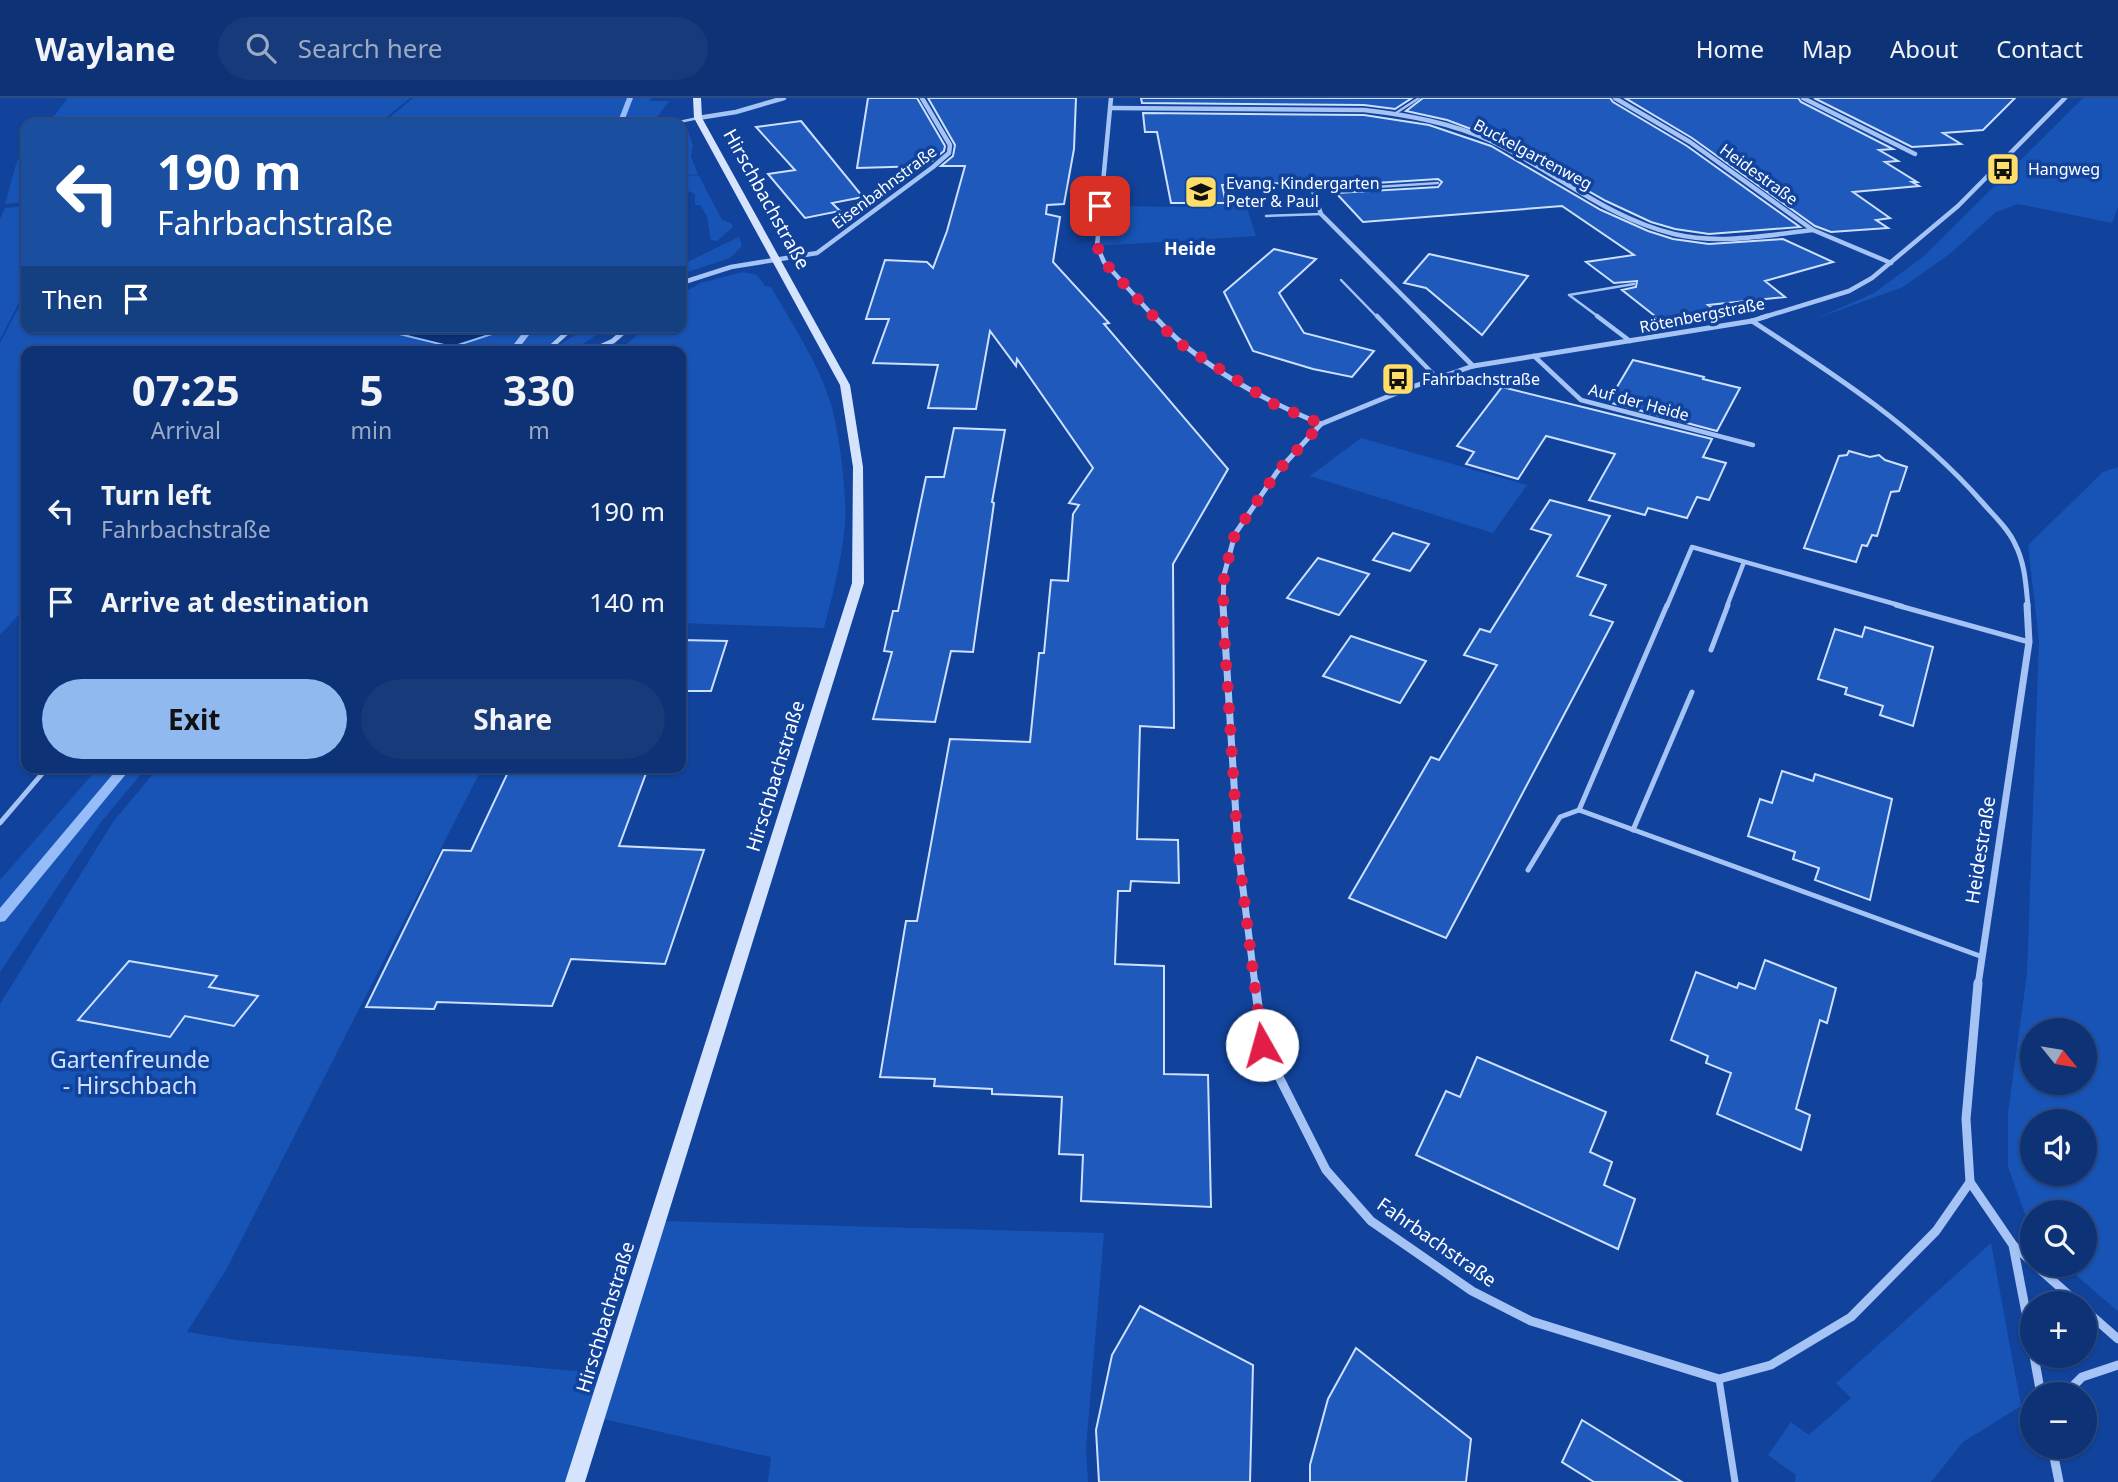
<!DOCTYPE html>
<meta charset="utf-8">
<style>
:root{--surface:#0d3275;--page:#163a7a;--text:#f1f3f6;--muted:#9aaac5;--line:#2d4d87;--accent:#90b9f0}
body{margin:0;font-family:"Noto Sans",sans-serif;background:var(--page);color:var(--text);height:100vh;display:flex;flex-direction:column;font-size:26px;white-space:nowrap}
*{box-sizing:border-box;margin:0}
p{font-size:23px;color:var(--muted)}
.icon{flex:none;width:38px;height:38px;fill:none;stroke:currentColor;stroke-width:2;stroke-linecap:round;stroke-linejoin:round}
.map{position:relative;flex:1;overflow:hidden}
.sheet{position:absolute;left:21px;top:248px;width:665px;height:427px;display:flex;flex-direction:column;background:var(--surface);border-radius:14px;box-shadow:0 2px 5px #0004,0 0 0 2px var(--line)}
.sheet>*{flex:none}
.guide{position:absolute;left:21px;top:21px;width:665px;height:214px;border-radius:14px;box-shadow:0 2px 5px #0004,0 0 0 2px var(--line);background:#1a4fa0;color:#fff;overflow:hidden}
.needle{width:46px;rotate:120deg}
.tools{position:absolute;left:2020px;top:920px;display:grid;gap:14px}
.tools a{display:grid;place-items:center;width:77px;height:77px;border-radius:50%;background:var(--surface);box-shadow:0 2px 5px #0004,0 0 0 2px var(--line);font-size:35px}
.pin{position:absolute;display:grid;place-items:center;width:60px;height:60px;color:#fff;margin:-30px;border-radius:14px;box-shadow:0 4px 10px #0006}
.me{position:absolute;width:77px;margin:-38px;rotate:353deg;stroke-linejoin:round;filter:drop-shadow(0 0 5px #0008)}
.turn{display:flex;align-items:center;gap:24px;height:147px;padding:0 21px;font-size:32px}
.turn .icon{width:91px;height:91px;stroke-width:2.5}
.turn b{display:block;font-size:49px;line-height:60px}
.then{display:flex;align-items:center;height:66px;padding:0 21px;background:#0003;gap:14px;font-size:26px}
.eta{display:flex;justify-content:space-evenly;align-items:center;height:119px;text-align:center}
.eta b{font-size:42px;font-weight:700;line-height:49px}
.cta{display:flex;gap:14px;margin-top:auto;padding:14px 21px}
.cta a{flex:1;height:80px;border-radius:42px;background:var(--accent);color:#111;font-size:28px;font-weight:700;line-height:80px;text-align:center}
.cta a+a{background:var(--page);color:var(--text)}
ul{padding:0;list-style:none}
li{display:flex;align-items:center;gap:21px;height:91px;padding:0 21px}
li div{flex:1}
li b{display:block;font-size:26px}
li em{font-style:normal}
header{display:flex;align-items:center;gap:42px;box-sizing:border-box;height:98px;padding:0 35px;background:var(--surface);border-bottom:2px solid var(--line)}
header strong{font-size:33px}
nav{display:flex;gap:38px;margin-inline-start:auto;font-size:24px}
.search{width:490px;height:63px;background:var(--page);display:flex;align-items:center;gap:18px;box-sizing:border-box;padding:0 24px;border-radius:38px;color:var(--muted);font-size:26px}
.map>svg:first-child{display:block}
</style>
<header>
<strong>Waylane</strong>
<div class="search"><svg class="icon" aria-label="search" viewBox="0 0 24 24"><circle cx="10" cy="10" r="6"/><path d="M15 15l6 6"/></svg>Search here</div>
<nav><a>Home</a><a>Map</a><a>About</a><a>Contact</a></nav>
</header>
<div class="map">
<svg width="2118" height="1384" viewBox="0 0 2118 1384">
<rect width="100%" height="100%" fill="#11439c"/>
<!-- green -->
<g fill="#1854b6" fill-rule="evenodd">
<path d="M 68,0 L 410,0 L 378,26 L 48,26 Z"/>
<path d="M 413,0 L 651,0 L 650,3 L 669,3 L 652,26 L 382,26 Z"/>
<path d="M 2083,0 L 2118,0 L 2118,109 L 2112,125 L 2018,106 L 1996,114 L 1951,155 L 1903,189 L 1815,221 L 1874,195 L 1924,158 Z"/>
<path d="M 681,32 L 688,33 L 693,48 L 691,58 L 698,77 L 681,76 Z"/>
<path d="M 26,53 L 26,104 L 5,106 L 17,63 Z"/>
<path d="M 681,77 L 699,78 L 722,122 L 731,125 L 733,129 L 717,143 L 711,142 L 707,118 L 700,107 L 695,107 L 695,96 L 681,90 Z"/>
<path d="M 1245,104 L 1256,138 L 1097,148 L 1100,108 L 1198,109 L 1197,105 Z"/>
<path d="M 26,108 L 26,191 L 0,241 L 0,121 L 5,110 Z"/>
<path d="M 739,139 L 742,148 L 730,160 L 681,176 L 681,167 Z"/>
<path d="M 743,174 L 757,177 L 765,188 L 771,189 C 792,226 817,263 830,303 C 839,332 847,395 845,425 C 842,461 833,496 824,530 L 681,525 L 681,254 L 617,254 L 647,229 L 681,229 L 681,196 L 701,185 Z"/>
<path d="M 26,196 L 26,229 L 569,229 L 541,254 L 26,254 L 26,509 L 0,537 L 0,245 Z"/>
<path d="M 588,229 L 609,229 L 581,247 L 553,254 L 556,249 Z"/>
<path d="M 1361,340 L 1527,387 L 1493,435 L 1310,378 Z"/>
<path d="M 2118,369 L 2118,1213 L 2064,1167 L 2084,1167 L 2084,1115 L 2032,1115 L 2032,1135 L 2008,1069 L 2008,1015 L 2027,876 L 2039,543 L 2028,447 L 2103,374 ZM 2032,933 L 2084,933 L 2084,985 L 2032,985 ZM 2032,1024 L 2084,1024 L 2084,1076 L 2032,1076 Z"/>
<path d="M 98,670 L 146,670 L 101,724 L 0,874 L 0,782 Z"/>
<path d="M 158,670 L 482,670 L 226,1172 L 187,1234 L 243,1243 L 608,1276 L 657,1123 L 1104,1135 L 1086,1350 L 1088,1384 L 768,1384 L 771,1359 L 595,1319 L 575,1384 L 0,1384 L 0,906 L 113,724 Z"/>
<path d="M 1991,1145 L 2021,1308 L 1963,1344 L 1931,1384 L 1795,1384 L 1796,1377 L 1768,1357 L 1791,1324 L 1809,1337 L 1851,1300 L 1836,1285 Z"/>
</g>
<!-- water -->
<path fill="#0a3177" stroke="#96bdf8" stroke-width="2" d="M 400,229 L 487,229 L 492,236 L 452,249 L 395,235 Z"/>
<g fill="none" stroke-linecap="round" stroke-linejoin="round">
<!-- stream -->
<g fill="#96bdf8" fill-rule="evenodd">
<path d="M 627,0 L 633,0 L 623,26 L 617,26 Z"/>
<path d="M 527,229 L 535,229 L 516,254 L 508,254 Z"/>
<path d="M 118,670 L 131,670 L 5,823 L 0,824 L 0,810 Z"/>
</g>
</g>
<!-- building -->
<g fill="#1e59bb" stroke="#cde0fe" stroke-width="2">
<path d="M 868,0 L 917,0 L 945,48 L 944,53 L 926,68 L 857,70 Z"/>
<path d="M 928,0 L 1076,0 L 1074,51 L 1064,106 L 1047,107 L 1046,116 L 1060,119 L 1053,164 L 1109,225 L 1104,226 L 1228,371 L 1173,466 L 1174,630 L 1140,628 L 1137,741 L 1178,742 L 1179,785 L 1131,783 L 1130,793 L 1118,793 L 1115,866 L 1164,868 L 1164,976 L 1208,977 L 1211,1109 L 1081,1103 L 1083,1057 L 1059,1056 L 1062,999 L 992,996 L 992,991 L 934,988 L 935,981 L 880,979 L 906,823 L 917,823 L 950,641 L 1030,644 L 1039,555 L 1044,555 L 1051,482 L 1068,483 L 1073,416 L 1079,407 L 1069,405 L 1093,370 L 1017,261 L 1016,268 L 990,233 L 976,311 L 928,310 L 938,267 L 873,265 L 889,221 L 866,221 L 885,162 L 927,164 L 933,170 L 947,133 L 965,68 L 941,68 L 953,58 L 955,47 Z"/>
<path d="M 1141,0 L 1412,0 L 1395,11 L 1364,7 L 1142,5 Z"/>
<path d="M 1423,0 L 1610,0 L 1613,4 L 1687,48 L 1800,129 L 1709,136 L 1675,131 L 1651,124 L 1606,103 L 1495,40 L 1447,22 L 1406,13 Z"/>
<path d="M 1625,0 L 1798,0 L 1801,4 L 1893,51 L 1879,52 L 1898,63 L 1885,64 L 1917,84 L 1912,84 L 1919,88 L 1853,94 L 1890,120 L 1876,122 L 1888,130 L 1831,134 L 1815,128 L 1692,40 Z"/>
<path d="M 1814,0 L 2015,0 L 1983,32 L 1943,35 L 1961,46 L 1912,49 Z"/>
<path d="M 1143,15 L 1364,17 L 1429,27 L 1491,48 L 1601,112 L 1648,133 L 1673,141 L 1709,146 L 1783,141 L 1833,164 L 1765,183 L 1785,199 L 1708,207 L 1715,212 L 1660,222 L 1622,192 L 1636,189 L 1637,183 L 1614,185 L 1586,164 L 1634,157 L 1562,108 L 1363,124 L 1336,95 L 1438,89 L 1442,84 L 1438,81 L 1329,88 L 1325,84 L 1222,87 L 1226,105 L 1171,105 L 1157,34 L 1145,34 Z"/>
<path d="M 801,23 L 863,99 L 832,105 L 840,113 L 805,120 L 768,76 L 795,72 L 756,29 Z"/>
<path d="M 1274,151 L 1316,161 L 1279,195 L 1304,235 L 1374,253 L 1352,279 L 1313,271 L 1253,253 L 1224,194 Z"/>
<path d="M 1429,156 L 1528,178 L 1482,237 L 1426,190 L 1404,185 Z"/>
<path d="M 1633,262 L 1704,279 L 1703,281 L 1740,290 L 1717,333 L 1608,304 Z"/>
<path d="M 1502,289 L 1712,341 L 1703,359 L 1726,365 L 1709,402 L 1697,399 L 1687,420 L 1648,410 L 1645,417 L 1589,402 L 1615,356 L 1546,338 L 1518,381 L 1466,366 L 1474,354 L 1457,348 Z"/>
<path d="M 954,330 L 1005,332 L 992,404 L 994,405 L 973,554 L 951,553 L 935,624 L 873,621 L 892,554 L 884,553 L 893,513 L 898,513 L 926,379 L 944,379 Z"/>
<path d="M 1849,353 L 1870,359 L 1879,357 L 1885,362 L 1907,369 L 1899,393 L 1891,394 L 1877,438 L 1872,437 L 1867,448 L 1862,447 L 1856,464 L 1804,450 L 1839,358 L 1847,357 Z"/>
<path d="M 1550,402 L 1610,418 L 1577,478 L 1606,487 L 1590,517 L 1613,524 L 1446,840 L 1349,800 L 1431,659 L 1439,662 L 1497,567 L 1464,557 L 1480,531 L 1490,534 L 1551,437 L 1531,431 Z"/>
<path d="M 1393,435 L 1429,446 L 1410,473 L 1373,462 Z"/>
<path d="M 1318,460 L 1369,476 L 1339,517 L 1287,500 Z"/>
<path d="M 1865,529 L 1933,549 L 1913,628 L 1880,617 L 1883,608 L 1845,596 L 1847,590 L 1818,581 L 1835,531 L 1862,539 Z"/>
<path d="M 1351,538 L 1426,563 L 1400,605 L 1323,578 Z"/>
<path d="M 681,542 L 727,543 L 711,593 L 681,593 Z"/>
<path d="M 510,670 L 648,670 L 619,748 L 704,752 L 665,866 L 571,861 L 552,908 L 437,904 L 434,911 L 366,909 L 443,752 L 471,753 Z"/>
<path d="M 1782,673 L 1813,683 L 1815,676 L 1892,701 L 1870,802 L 1815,782 L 1819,770 L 1793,761 L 1795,754 L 1748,738 L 1760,701 L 1772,705 Z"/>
<path d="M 1765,862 L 1836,890 L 1827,925 L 1820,922 L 1796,1011 L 1810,1017 L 1801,1052 L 1717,1016 L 1731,975 L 1706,965 L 1708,958 L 1671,942 L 1696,874 L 1737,890 L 1739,885 L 1755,891 Z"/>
<path d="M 129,863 L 217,878 L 209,889 L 258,898 L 234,928 L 185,918 L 170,939 L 78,922 Z"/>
<path d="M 1477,959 L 1606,1014 L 1590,1054 L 1612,1064 L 1604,1087 L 1635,1101 L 1618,1151 L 1416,1057 L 1446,993 L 1460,999 Z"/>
<path d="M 1140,1208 L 1253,1267 L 1250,1384 L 1099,1384 L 1096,1332 L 1112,1257 Z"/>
<path d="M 1356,1250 L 1471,1341 L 1466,1384 L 1310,1384 L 1310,1367 L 1328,1301 Z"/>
<path d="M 1582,1322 L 1682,1384 L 1594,1384 L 1562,1364 Z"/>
</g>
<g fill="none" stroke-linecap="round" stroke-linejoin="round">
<!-- lane-far3 -->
<g stroke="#a5c3f5" stroke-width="2.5">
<path d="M 1396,15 L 1419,0"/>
<path d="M 670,26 L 698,20"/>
<path d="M 1313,93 L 1438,85"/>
<path d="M 1266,118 L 1321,116"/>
<path d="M 1341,182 L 1378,220"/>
<path d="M 1600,220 L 1569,197 L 1634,186"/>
</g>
<!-- lane-far2 -->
<g stroke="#a5c3f5" stroke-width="4.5">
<path d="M 1377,218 L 1437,280"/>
<path d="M 1597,218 L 1630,243"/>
<path d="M 552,248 L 573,229"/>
<path d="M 1534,258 L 1581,302 L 1753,347"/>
<path d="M 1667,508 L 1692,449 L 1902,508"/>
<path d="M 1727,508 L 1744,464"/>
</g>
<!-- lane-far1 -->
<g stroke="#a5c3f5" stroke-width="5">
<path d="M 1896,507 L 2029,544"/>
<path d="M 1711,552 L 1728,507"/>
<path d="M 1579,712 L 1667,507"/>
<path d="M 0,725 L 47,670"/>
<path d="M 1633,732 L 1692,594"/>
<path d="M 1528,772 L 1560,719 L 1579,712 L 1980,858"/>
</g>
<!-- lane -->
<path stroke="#a5c3f5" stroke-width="7" d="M 1719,1281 L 1735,1384"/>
<!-- street-far3 -->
<g stroke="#a5c3f5" stroke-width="4.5">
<path d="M 1111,0 L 1097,148 L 1104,164 L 1155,220"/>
<path d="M 1615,0 L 1690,44 L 1813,132 L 1891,165"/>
<path d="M 1803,0 L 1915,56"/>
<path d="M 1110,10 L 1364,12 C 1408,17 1453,25 1493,44 C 1554,73 1607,120 1674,136 C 1720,147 1768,137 1813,132"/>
<path d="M 698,20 L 736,14 L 784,0"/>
<path d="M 1313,93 L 1321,116 L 1425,220"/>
<path d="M 681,185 L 731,169 L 817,155 L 933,69 L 949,55 L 950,47 L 922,0"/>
<path d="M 1761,220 L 1849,193 L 1872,180 L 1958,108 L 2065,0"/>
</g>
<!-- street-far2 -->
<g stroke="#a5c3f5" stroke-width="5">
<path d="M 1154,218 C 1198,267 1261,301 1321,326"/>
<path d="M 1423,218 L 1473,268"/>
<path d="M 1752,223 C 1834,276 1917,330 1982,404 C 1993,417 2008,430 2015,446 C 2025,465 2026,488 2028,508"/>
<path d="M 1752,223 L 1767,218"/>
<path d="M 589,254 L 613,243 L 629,229"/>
<path d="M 1223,508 L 1224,477 L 1235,436 L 1277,374 L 1321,326 L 1409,290 L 1473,268 L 1752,223"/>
</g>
<!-- street-far1 -->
<g stroke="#a5c3f5" stroke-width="7">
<path d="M 1223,507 L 1238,751 L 1255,887"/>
<path d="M 1978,887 L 2029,544 L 2027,507"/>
</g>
<!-- street -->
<g stroke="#a5c3f5" stroke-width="9">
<path d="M 1255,885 L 1263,947 L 1326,1072 L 1371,1123 L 1472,1193 L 1531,1223 L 1719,1281 L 1771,1267 L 1851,1219 L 1936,1133 L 1970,1084 L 1966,1021 L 1978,885"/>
<path d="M 1970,1084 L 2013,1147 L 2032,1246"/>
<path d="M 2014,1148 L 2032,1164"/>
<path d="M 2035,1167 L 2079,1206"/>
<path d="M 2084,1211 L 2118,1241"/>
<path d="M 2034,1258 L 2041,1297"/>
<path d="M 2064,1297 L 2082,1279 L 2118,1267"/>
<path d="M 2052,1349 L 2059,1384"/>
</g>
<!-- secondary -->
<path fill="#d5e3fd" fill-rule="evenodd" d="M 693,0 L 701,0 L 702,20 L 850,287 L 863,369 L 864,485 L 585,1384 L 565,1384 L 852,485 L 853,369 L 840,287 L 694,20 Z"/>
</g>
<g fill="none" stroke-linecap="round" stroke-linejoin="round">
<!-- route -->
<path stroke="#e11d48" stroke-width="12" stroke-dasharray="0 21.6" d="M 1100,108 L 1097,148 L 1104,164 L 1176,243 L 1274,306 L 1321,326 L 1277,374 L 1235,436 L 1224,477 L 1223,516 L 1238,751 L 1262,947"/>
</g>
<!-- icons -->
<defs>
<symbol id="bus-square" viewBox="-11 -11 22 22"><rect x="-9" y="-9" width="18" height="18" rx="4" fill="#ffde68" stroke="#11439c"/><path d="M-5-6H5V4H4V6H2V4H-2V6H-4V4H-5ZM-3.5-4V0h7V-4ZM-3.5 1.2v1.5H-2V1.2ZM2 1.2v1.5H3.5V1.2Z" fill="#111"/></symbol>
<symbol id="school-square" viewBox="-11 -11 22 22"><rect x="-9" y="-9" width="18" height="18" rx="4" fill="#ffde68" stroke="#11439c"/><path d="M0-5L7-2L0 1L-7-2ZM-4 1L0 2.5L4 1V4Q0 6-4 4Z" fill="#111"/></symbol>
</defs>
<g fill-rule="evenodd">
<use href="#bus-square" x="1984" y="52" width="38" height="38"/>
<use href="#school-square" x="1182" y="75" width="38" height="38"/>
<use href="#bus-square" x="1379" y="262" width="38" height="38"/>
</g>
<g text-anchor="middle" stroke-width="7" stroke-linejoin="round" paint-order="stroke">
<!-- far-street labels -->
<g font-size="16" fill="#fff" stroke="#11439c">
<text transform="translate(1533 56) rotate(28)" y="6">Buckelgartenweg</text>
<text transform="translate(1759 76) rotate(36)" y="6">Heidestraße</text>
<text transform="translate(884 89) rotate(-37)" y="6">Eisenbahnstraße</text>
<text transform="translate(1702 217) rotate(-11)" y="6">Rötenbergstraße</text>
<text transform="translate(1639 304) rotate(15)" y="6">Auf der Heide</text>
</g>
<!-- far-poi labels -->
<g font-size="16" fill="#fff" stroke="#11439c" text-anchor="start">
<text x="2028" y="77">Hangweg</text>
<text x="1226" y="91">Evang. Kindergarten<tspan x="1226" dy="18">Peter &amp; Paul</tspan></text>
<text x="1422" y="287">Fahrbachstraße</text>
</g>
<!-- far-neighbourhood labels -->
<g font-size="18" font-weight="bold" fill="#fff" stroke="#11439c">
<text x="1190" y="157">Heide</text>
</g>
<!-- street labels -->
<g font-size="19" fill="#fff" stroke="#11439c">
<text transform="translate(767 101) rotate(61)" y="7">Hirschbachstraße</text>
<text transform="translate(775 678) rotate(-73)" y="7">Hirschbachstraße</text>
<text transform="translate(1980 752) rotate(-81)" y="7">Heidestraße</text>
<text transform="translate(1437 1144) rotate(35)" y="7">Fahrbachstraße</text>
<text transform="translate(605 1219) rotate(-73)" y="7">Hirschbachstraße</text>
</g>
<!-- near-park labels -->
<g font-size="23" fill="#cde0fe" stroke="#11439c">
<text x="130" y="970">Gartenfreunde<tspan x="130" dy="26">- Hirschbach</tspan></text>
</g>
</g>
</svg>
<div class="tools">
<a><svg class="needle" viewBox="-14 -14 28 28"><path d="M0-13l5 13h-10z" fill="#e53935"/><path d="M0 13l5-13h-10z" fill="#9aaac5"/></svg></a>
<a><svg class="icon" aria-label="sound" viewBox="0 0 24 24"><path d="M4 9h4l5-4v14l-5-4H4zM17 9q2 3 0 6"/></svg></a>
<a><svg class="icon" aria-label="search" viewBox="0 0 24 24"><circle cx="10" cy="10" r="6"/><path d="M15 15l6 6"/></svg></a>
<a>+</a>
<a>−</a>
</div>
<div class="pin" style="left:1100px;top:108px;background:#d93025"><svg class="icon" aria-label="arrive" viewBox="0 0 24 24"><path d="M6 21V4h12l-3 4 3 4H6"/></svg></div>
<svg class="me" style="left:1262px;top:947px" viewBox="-20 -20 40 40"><circle r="19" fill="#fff"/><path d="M0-13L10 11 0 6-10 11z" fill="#e11d48"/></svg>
<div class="guide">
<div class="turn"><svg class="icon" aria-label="left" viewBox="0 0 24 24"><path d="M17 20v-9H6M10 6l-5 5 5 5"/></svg><div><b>190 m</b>Fahrbachstraße</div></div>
<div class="then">Then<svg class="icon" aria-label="arrive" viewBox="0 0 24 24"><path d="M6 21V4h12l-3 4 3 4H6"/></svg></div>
</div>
<section class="sheet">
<div class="eta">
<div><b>07:25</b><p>Arrival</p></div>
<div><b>5</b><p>min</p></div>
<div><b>330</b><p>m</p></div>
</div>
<ul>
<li><svg class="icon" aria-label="left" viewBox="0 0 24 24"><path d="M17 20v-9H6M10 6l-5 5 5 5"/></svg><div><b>Turn left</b><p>Fahrbachstraße</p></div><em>190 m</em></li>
<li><svg class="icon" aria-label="arrive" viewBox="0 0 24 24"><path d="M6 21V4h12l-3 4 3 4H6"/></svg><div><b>Arrive at destination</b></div><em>140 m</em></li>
</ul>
<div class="cta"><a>Exit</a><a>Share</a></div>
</section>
</div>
